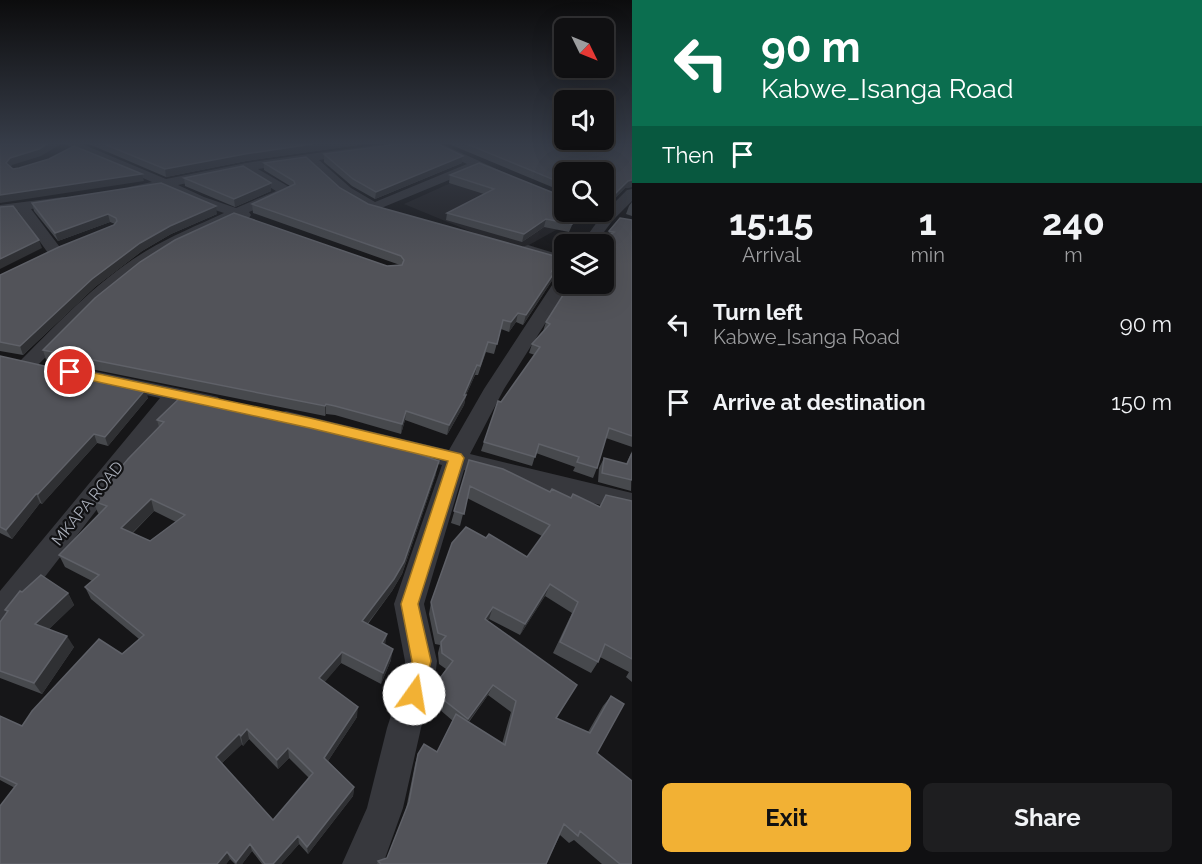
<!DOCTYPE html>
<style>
:root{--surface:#101012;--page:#1e1e20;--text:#f1f3f6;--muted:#9c9d9f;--line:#303032;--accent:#f2b134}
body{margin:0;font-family:Raleway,sans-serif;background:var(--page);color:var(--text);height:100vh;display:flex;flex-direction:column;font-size:22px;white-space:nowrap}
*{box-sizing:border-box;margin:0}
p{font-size:20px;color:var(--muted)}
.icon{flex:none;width:33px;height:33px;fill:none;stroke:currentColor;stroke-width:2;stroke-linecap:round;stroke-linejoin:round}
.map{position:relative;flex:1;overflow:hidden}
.side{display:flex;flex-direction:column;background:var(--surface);width:570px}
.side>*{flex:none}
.guide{background:#0b6e4f;color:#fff;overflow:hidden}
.needle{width:39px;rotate:133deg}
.fabs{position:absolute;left:554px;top:18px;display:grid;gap:12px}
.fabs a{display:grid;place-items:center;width:60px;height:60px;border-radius:9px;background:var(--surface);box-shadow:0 6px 24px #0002,0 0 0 2px var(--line);font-size:30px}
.pin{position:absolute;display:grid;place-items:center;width:51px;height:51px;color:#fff;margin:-26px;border:3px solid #fff;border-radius:50%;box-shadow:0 2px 6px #0007}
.me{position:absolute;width:66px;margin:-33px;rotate:13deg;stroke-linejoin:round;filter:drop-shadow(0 0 4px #0008)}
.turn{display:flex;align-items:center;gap:21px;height:126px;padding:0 30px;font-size:27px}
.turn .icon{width:78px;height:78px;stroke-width:2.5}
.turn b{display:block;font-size:42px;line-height:51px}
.then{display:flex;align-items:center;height:57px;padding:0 30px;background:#0003;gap:12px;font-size:22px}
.eta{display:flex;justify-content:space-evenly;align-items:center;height:102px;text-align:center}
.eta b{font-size:36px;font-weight:700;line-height:42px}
.cta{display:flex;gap:12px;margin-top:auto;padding:12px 30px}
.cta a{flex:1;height:69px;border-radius:9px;background:var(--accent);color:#111;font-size:24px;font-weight:700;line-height:69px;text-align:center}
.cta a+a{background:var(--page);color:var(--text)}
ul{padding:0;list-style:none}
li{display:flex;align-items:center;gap:18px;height:78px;padding:0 30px}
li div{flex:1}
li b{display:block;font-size:22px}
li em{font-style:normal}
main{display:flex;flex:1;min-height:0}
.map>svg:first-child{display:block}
</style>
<main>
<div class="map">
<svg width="632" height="864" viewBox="0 0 632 864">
<rect width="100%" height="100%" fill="#161618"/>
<!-- built -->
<path fill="#222225" d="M 475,172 L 564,212 L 585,214 L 518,251 L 404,204 Z"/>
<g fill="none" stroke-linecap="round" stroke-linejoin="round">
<!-- minor -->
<g fill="#37383d" fill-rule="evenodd">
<path d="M 65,144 L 82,144 L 166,179 L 246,163 L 309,154 L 384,144 L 417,144 L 411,147 L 319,160 L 351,188 L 375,202 L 467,164 L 425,144 L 442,144 L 510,175 L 504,179 L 478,168 L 374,211 L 341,194 L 307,162 L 258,169 L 291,188 L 293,191 L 291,194 L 249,212 L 251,215 L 249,218 L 238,218 L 181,243 L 155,259 L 103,299 L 35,368 L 21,368 L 18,364 L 21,360 C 60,321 98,280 146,251 C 171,236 198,225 224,213 L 194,203 L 163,188 L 134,194 L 129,193 L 127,190 L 129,187 L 152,182 ZM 244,171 L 276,191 L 236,208 L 204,197 L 178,185 Z"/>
<path d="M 632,189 L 632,201 L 613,220 L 595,244 L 581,244 L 603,214 L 627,190 Z"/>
<path d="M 63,197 L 68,198 L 70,201 L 68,204 L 31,209 L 62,250 L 60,253 L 48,253 L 18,211 L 0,213 L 0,205 Z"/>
<path d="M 528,245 L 564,256 L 564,266 L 522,253 L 520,250 L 522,247 Z"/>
<path d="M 564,275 L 564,284 L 570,284 L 504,389 L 470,454 L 632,493 L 632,513 L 464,470 L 424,604 L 437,661 L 435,678 L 421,728 L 403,808 L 383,864 L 342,864 L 367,808 L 387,728 L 403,678 L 405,661 L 394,604 L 442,465 L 286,425 L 278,423 L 275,418 L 278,413 L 286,411 L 449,450 L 484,389 L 558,276 Z"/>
<path d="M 84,369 L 210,395 L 218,397 L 221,402 L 218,407 L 210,409 L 180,402 L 10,622 L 0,626 L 0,591 L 160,398 L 77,380 L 74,375 L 77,370 Z"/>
</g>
</g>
<!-- wall -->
<g fill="#47494d" fill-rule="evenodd">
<path d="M 89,144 L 365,144 L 246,161 L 166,177 Z"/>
<path d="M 449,144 L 632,144 L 632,187 L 625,188 L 613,200 L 603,197 L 603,172 L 564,172 L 564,192 Z"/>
<path d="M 324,154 L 463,156 L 462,163 L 375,199 L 352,186 L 324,162 Z"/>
<path d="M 264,163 L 340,188 L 368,204 L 555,266 L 554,270 L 555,276 L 523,325 L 516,322 L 509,332 L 501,329 L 494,354 L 486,352 L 478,375 L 475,375 L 466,395 L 464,405 L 447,435 L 405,420 L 401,434 L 335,415 L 326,414 L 325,416 L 46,360 L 43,350 L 387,266 L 400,265 L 253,213 L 252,204 L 290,186 L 264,170 Z"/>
<path d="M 450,175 L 564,212 L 578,212 L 569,232 L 544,227 L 522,242 L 446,220 L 447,213 L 484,194 L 449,183 Z"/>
<path d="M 184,178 L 271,183 L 271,191 L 235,207 L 185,186 Z"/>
<path d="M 632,202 L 632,216 L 626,214 L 629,206 Z"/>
<path d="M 32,203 L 217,214 L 171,234 L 142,251 L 95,287 L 23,355 L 0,351 L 0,275 L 115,224 L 110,222 L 58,241 L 34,211 Z"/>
<path d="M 632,220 L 632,447 L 606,438 L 597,468 L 593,478 L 573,471 L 575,467 L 536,453 L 532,466 L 481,451 L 484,442 L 501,402 L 535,355 L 529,353 L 532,344 L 543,331 L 546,322 L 608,236 L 609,231 Z"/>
<path d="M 564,264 L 564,273 L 559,273 L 562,265 Z"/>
<path d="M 0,356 L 148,398 L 108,446 L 97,443 L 42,504 L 40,503 L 12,539 L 0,533 Z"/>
<path d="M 157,420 L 315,422 L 315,428 L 436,474 L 402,574 L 392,591 L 368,624 L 385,645 L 391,660 L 381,684 L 341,663 L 324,682 L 357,717 L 328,761 L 354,787 L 353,796 L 308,854 L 299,844 L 281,864 L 262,864 L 252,851 L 242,864 L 235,864 L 230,859 L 226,864 L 0,864 L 15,788 L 0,780 L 0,716 L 22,726 L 122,654 L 139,639 L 91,599 L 85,587 L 92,581 L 65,567 L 59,555 L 99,514 L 98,513 L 93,501 L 159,427 ZM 154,511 L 176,522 L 150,541 L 133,533 ZM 249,739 L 278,769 L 289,758 L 309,778 L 273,820 L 222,763 L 242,744 L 243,746 Z"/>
<path d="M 632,451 L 631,491 L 598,482 L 599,468 L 604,458 L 626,464 Z"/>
<path d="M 469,460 L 550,492 L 600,507 L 632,501 L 632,682 L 626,677 L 629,672 L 600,657 L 598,662 L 591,673 L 553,653 L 572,613 L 545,596 L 520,635 L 489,619 L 487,621 L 556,718 L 588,732 L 603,706 L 611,696 L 597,753 L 632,864 L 602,864 L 574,840 L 569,843 L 560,835 L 546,864 L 377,864 L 378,861 L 387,858 L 406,809 L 415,764 L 418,754 L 437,752 L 453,721 L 432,703 L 435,694 L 433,692 L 437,682 L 446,669 L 439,664 L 438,653 L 440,645 L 435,644 L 429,614 L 431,602 L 486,538 L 527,557 L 542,536 L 467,498 L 460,526 L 451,523 ZM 488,695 L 511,712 L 502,744 L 469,722 Z"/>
<path d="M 22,592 L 68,593 L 74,605 L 49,629 L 74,647 L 42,694 L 0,678 L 0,622 L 7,612 L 5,610 Z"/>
</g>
<!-- shaded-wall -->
<g fill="#2f3033">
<path d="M 47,144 L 61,144 L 41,156 L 12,165 L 9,170 L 6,163 L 10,158 Z"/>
<path d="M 312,144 L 365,144 L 246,161 L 166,177 L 165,169 L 245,154 Z"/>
<path d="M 463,156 L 462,163 L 375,199 L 376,192 Z"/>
<path d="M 142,174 L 144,181 L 0,203 L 0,195 Z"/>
<path d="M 632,180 L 632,187 L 625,188 L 613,200 L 616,193 L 628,181 Z"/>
<path d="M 271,183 L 271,191 L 235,207 L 234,199 Z"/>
<path d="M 216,206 L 217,214 L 171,234 L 142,251 L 95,287 L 23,355 L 20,346 L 92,279 L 140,243 L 170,226 Z"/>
<path d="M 108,214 L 110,222 L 58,241 L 55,233 Z"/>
<path d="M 546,219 L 544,227 L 522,242 L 524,234 Z"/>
<path d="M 39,240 L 42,248 L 0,269 L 0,259 Z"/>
<path d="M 558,267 L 555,276 L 523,325 L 526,315 Z"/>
<path d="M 518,313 L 516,322 L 509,332 L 511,322 Z"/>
<path d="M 477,365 L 475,375 L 466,395 L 464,405 L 447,435 L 449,425 L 464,395 Z"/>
<path d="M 146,389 L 148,398 L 108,446 L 105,437 Z"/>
<path d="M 326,404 L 326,414 L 325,416 L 325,406 Z"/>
<path d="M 406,411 L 405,420 L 401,434 L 402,424 Z"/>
<path d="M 94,434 L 97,443 L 42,504 L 38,494 Z"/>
<path d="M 439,461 L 436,474 L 402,574 L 392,591 L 361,632 L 362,621 Z"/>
<path d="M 36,494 L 40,503 L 12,539 L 6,530 Z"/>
<path d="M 151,499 L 154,511 L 125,540 L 121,528 Z"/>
<path d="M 550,584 L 545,596 L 520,635 L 525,624 Z"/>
<path d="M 68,593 L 74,605 L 42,636 L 35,624 Z"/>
<path d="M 493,607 L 489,619 L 481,631 L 485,619 Z"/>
<path d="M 387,634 L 385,646 L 382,643 Z"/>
<path d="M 67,636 L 74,647 L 42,694 L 34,683 Z"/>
<path d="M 393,649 L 391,660 L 381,684 L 383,673 Z"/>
<path d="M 342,652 L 341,663 L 319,689 L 319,678 Z"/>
<path d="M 493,685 L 488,695 L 463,729 L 468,719 Z"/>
<path d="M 358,707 L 357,717 L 324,767 L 324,758 Z"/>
<path d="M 247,729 L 249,739 L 243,746 L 241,736 Z"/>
<path d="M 239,734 L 242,744 L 219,766 L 216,757 Z"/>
<path d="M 288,748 L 289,758 L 278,769 L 277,760 Z"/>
<path d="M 354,787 L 353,796 L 308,854 L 307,847 Z"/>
<path d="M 298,836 L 299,844 L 281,864 L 273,864 Z"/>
<path d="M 250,844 L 252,851 L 242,864 L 237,864 L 236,862 Z"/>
<path d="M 227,852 L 230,859 L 226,864 L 217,864 Z"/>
</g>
<!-- building -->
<g fill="#525359" stroke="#5f6168" stroke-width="1.5" fill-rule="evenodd">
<path d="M 0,144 L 47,144 L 39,149 L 10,158 L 6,163 L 13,169 L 19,168 L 49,159 L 74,146 L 142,174 L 0,195 Z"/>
<path d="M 104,144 L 312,144 L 245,154 L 165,169 Z"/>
<path d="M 398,144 L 438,144 L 463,156 L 376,192 L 353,179 L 324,154 Z"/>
<path d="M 467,144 L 632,144 L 632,180 L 628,181 L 616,193 L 603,189 L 603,172 L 564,172 L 564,184 Z"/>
<path d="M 306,157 L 340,188 L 368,204 L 558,257 L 552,271 L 558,267 L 526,315 L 518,313 L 511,322 L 503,320 L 497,344 L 488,342 L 480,366 L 477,365 L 464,395 L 466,395 L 449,425 L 406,411 L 402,424 L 335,406 L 326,404 L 325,406 L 43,350 L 95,298 L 140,262 L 175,240 L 234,213 L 387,266 L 402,265 L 404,260 L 401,256 L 252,204 L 295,184 L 294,181 L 264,163 Z"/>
<path d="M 479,163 L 564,197 L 564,212 L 577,212 L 572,224 L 546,219 L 524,234 L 447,213 L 494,189 L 450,175 Z"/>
<path d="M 243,166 L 271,183 L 234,199 L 184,178 Z"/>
<path d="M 161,183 L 216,206 L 170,226 L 140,243 L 92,279 L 20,346 L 0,342 L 0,275 L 59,247 L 114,225 L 117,221 L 116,218 L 108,214 L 55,233 L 32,203 Z"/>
<path d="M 13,206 L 39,240 L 0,259 L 0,207 Z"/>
<path d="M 620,218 L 632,220 L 632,436 L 609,428 L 597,468 L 577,462 L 579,457 L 539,444 L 535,457 L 484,442 L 498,401 L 501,402 L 540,347 L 532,344 L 550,324 L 546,322 L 570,284 L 603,284 L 603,244 L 595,244 L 614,232 L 609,231 Z"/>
<path d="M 0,356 L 146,389 L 105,437 L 94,434 L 38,494 L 36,494 L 6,530 L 0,527 Z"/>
<path d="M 184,394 L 315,422 L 312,427 L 387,444 L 439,461 L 404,562 L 394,579 L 362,621 L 387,634 L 382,643 L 393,649 L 383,673 L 342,652 L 319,678 L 358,707 L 324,758 L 354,787 L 307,847 L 298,836 L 273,864 L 265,864 L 250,844 L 236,862 L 227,852 L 217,864 L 0,864 L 0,806 L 17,784 L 0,776 L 0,716 L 22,726 L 32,711 L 99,639 L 122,654 L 144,635 L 85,587 L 99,575 L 59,555 L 107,506 L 93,501 L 128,459 L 164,422 L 157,420 ZM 151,499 L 185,515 L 150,541 L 121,528 ZM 247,729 L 277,760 L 288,748 L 313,773 L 273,820 L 216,757 L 239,734 L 241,736 Z"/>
<path d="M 632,453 L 632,480 L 602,473 L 604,458 L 627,464 Z"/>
<path d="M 469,460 L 503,469 L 550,492 L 552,489 L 571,498 L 573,494 L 600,507 L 606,495 L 632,501 L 632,659 L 605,644 L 598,662 L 560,642 L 578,602 L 550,584 L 525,624 L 493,607 L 485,619 L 577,685 L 556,718 L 590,733 L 611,696 L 624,704 L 597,753 L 632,781 L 632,864 L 620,864 L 580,831 L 578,836 L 564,824 L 546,864 L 381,864 L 378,861 L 387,858 L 409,802 L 418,754 L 424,744 L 437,752 L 456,714 L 505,745 L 516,701 L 493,685 L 468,719 L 435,693 L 441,685 L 437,682 L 453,661 L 442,653 L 441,642 L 446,636 L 438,633 L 431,602 L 452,543 L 466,527 L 486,538 L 489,534 L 527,557 L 550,525 L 470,486 L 464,514 L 454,511 Z"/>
<path d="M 41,575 L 68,593 L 35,624 L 67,636 L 34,683 L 0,671 L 0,622 L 8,611 L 5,610 L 20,591 L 22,592 Z"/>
</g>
<!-- sky -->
<linearGradient id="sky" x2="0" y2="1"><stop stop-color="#0c0c0d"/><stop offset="0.54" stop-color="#363c48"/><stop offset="1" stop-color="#363c48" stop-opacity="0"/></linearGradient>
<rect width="632" height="265" fill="url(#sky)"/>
<!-- route -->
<path fill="#f2b134" stroke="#9d7322" stroke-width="1.5" d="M 70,368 L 310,418 L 461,454 L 464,458 L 418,604 L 431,661 L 421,701 L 414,704 L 407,701 L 404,694 L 412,661 L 401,604 L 448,461 L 310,428 L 66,375 L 66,370 Z"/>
<g text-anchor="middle" stroke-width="4.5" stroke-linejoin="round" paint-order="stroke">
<!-- street labels -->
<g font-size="16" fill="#a8adb8" stroke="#111113">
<text transform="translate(87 503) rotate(-51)" y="6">MKAPA ROAD</text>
</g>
</g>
</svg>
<div class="fabs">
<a><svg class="needle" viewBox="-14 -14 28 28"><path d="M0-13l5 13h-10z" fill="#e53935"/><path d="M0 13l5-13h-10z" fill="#9c9d9f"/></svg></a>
<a><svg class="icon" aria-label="sound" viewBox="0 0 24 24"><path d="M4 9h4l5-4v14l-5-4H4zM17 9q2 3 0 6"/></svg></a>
<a><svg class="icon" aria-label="search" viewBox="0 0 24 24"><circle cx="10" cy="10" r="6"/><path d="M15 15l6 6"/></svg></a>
<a><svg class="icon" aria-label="layers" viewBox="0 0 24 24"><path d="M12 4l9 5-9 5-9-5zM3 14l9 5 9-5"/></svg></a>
</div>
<div class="pin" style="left:70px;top:372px;background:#d93025"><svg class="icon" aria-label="arrive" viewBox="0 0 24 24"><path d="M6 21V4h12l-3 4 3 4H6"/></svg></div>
<svg class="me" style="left:414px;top:694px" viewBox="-20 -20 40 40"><circle r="19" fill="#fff"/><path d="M0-13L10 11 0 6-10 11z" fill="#f2b134"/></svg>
</div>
<section class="side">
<div class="guide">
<div class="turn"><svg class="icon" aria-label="left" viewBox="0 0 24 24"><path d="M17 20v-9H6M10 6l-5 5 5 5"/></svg><div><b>90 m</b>Kabwe_Isanga Road</div></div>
<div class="then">Then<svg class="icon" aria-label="arrive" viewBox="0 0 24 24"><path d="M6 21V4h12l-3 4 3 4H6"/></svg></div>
</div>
<div class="eta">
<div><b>15:15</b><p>Arrival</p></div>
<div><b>1</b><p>min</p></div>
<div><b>240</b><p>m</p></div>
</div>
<ul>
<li><svg class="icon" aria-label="left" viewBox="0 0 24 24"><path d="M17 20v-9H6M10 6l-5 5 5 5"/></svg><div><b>Turn left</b><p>Kabwe_Isanga Road</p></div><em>90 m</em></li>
<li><svg class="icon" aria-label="arrive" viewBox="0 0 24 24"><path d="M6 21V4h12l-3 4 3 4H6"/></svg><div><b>Arrive at destination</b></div><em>150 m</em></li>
</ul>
<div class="cta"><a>Exit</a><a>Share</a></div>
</section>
</main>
